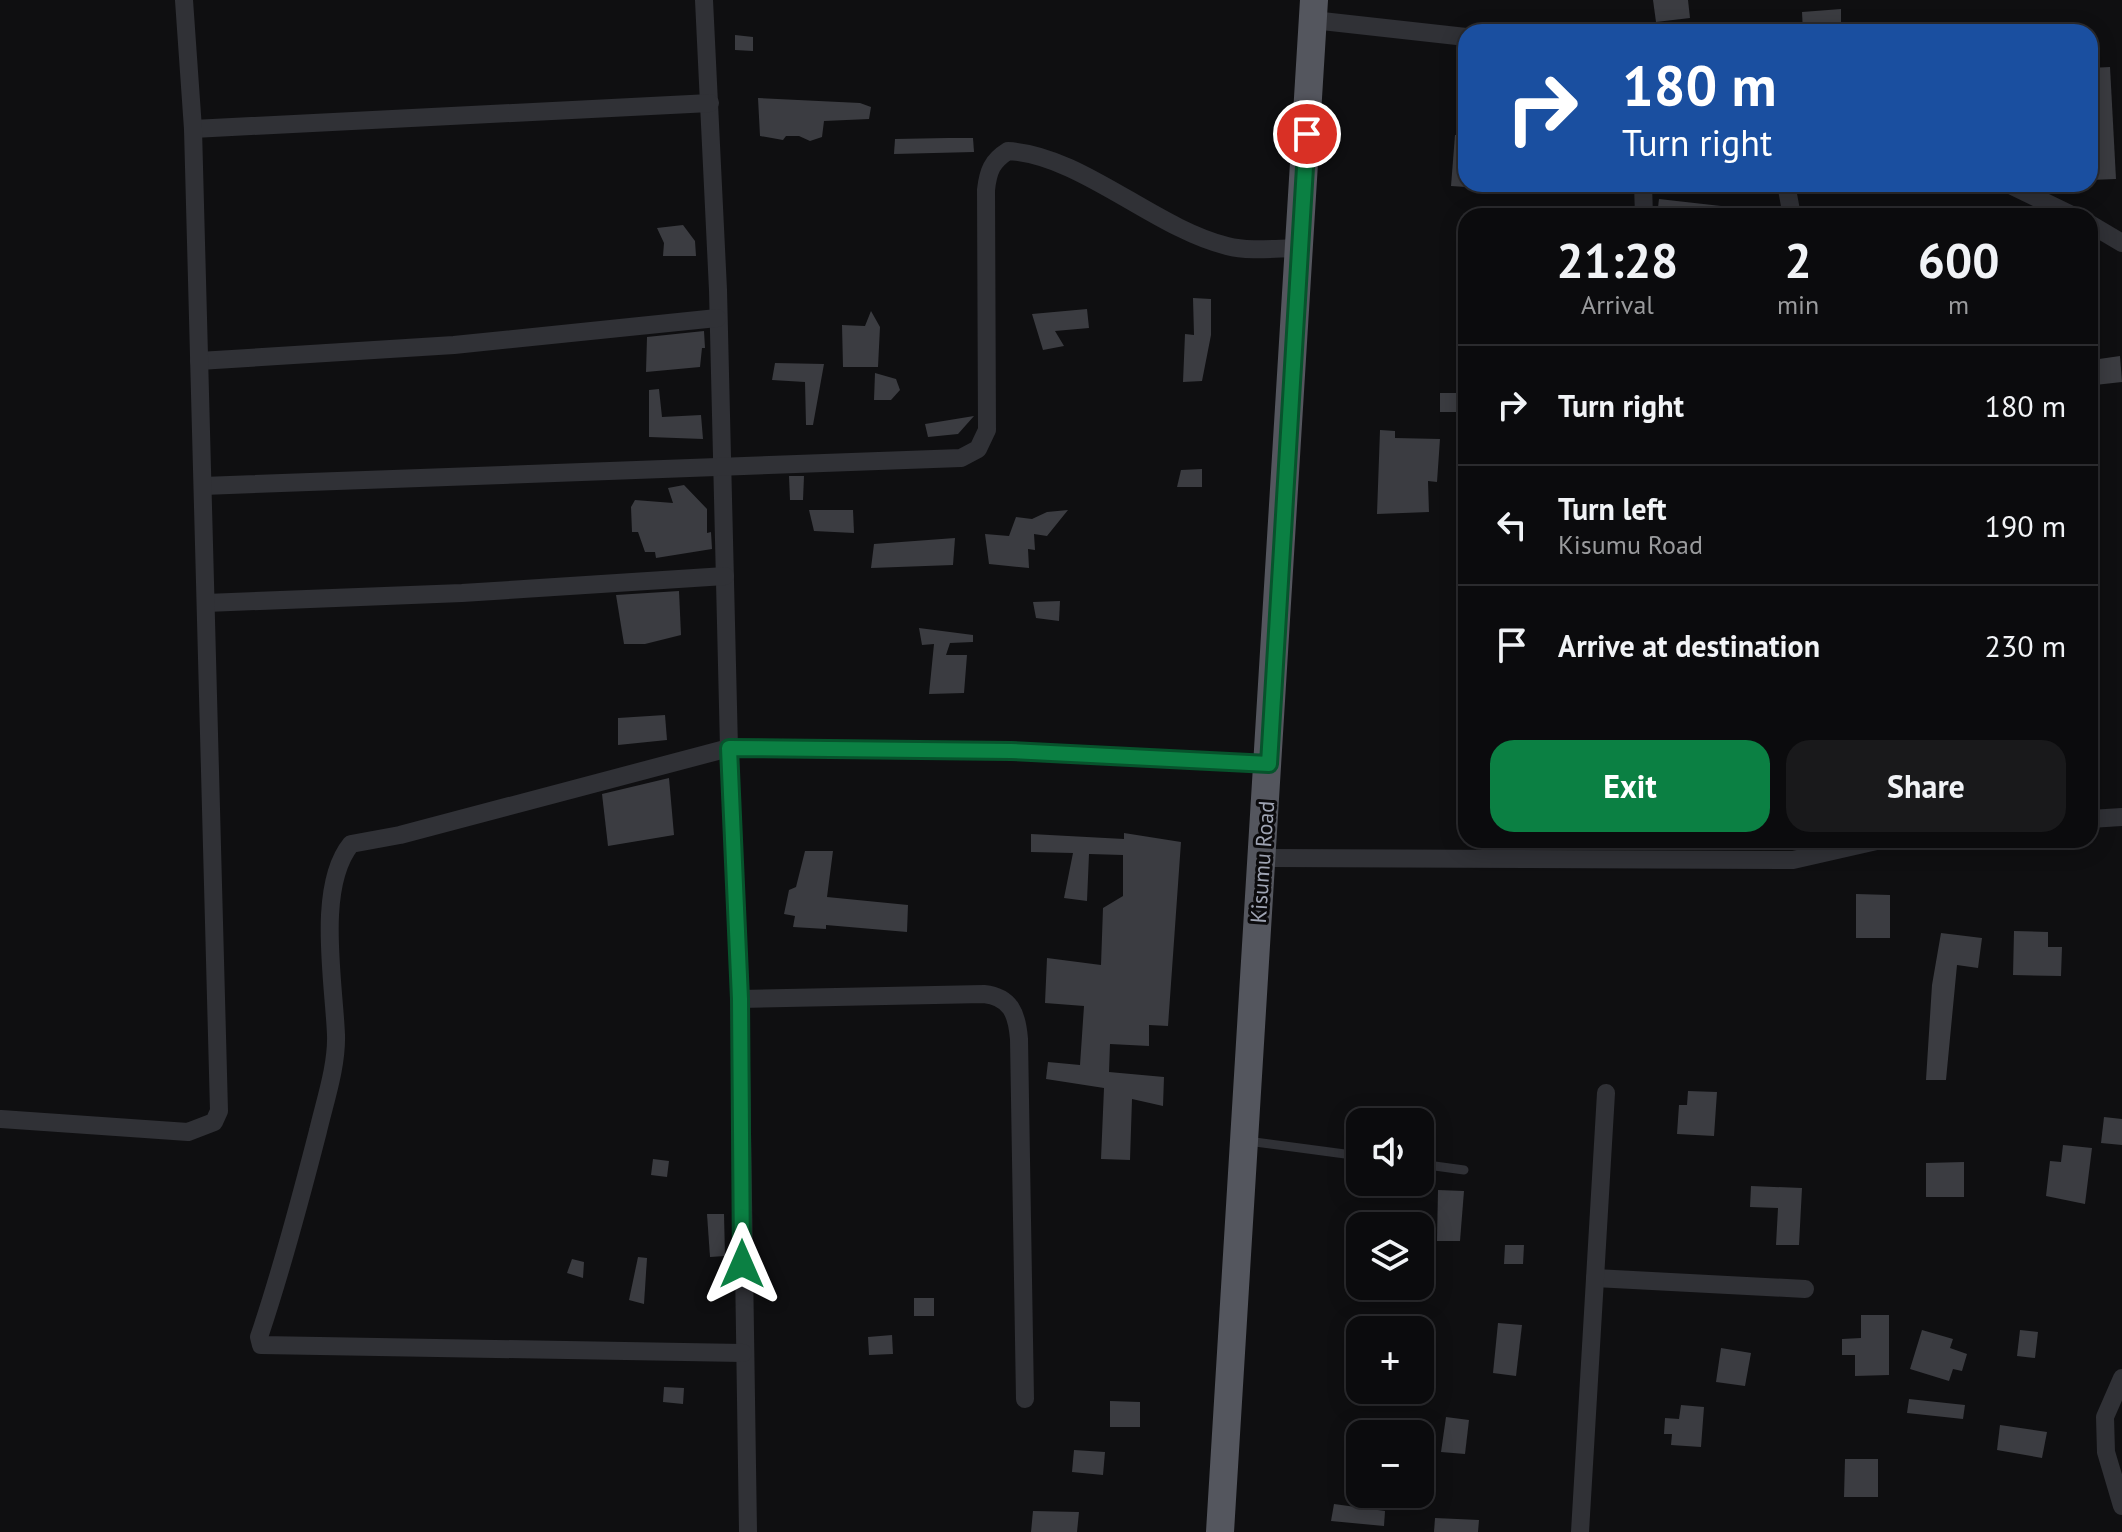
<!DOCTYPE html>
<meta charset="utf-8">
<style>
:root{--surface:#0b0b0d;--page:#19191b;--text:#f1f3f6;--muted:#9a9b9d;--line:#2b2b2e;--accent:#0b8043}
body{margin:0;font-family:"PT Sans",sans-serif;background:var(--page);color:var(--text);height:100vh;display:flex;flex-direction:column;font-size:30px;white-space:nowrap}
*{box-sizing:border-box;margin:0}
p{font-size:26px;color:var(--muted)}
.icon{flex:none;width:44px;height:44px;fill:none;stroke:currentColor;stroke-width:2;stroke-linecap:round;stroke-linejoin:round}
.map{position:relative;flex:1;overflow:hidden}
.sheet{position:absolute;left:1458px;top:208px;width:640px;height:640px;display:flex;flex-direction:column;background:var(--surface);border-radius:24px;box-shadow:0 4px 20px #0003,0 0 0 2px var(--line)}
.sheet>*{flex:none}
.guide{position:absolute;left:1458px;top:24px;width:640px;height:168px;border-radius:24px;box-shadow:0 4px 20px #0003,0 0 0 2px var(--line);background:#1a4fa0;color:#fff;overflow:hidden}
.controls{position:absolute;left:1346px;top:1108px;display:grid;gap:16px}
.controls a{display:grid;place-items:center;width:88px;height:88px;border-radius:16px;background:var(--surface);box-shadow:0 4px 20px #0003,0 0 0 2px var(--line);font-size:40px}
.pin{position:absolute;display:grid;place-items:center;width:68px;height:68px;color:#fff;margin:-34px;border:4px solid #fff;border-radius:50%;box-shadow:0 2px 8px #0007}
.me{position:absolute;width:88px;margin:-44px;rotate:0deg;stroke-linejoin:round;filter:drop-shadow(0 0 6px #0008)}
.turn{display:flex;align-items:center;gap:28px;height:168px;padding:0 32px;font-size:36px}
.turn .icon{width:104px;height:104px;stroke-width:2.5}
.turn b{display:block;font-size:56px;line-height:68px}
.eta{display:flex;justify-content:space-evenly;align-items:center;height:136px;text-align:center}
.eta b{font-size:48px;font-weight:600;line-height:56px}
.action{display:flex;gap:16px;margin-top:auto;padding:16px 32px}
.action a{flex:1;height:92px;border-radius:24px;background:var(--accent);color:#fff;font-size:32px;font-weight:600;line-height:92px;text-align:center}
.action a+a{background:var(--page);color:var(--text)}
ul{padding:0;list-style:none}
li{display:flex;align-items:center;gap:24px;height:120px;padding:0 32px;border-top:2px solid var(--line)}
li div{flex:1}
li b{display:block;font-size:30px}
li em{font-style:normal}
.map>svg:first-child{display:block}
</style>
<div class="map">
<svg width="2122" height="1532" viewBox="0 0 2122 1532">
<rect width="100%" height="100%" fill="#0f0f11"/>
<!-- building -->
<g fill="#3b3c41">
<path d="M 1653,0 L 1688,0 L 1690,18 L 1656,22 Z"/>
<path d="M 1841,9 L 1841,32 L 1803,32 L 1802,12 Z"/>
<path d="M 735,35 L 753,37 L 753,51 L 735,50 Z"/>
<path d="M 2110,67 L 2116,179 L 2090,180 L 2090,68 Z"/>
<path d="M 758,98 L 860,103 L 871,107 L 869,119 L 824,121 L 822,137 L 810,141 L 799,136 L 786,136 L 783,140 L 760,136 Z"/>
<path d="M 1455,135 L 1466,135 L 1466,187 L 1451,186 Z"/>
<path d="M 948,138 L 973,138 L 974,152 L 894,154 L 895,139 Z"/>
<path d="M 1659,199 L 1721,206 L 1721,216 L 1657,216 Z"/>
<path d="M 683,225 L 695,241 L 696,256 L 663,256 L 664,243 L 657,228 Z"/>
<path d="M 1193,298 L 1211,299 L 1211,335 L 1202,381 L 1183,382 L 1185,334 L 1194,335 Z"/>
<path d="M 1087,309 L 1089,328 L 1055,331 L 1064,346 L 1043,350 L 1032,314 Z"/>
<path d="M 871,311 L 880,327 L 878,367 L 843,367 L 842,325 L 865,326 Z"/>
<path d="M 704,331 L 705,348 L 702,348 L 700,367 L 646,372 L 647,337 Z"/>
<path d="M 2120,356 L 2122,382 L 2095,385 L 2092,360 Z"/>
<path d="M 775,363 L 824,364 L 813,425 L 806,425 L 805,382 L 772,380 Z"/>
<path d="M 875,373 L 896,379 L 900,390 L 891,400 L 874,400 Z"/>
<path d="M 659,389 L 662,417 L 701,415 L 703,439 L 649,437 L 649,390 Z"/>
<rect x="1440" y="393" width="26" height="19"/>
<path d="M 974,416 L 958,434 L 928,437 L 925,424 Z"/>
<path d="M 1380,430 L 1395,431 L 1395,438 L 1440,439 L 1437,482 L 1428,481 L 1429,512 L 1377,514 Z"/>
<path d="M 1202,469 L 1202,487 L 1177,487 L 1181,470 Z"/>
<path d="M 789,476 L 804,476 L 803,500 L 790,500 Z"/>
<path d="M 684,485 L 707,509 L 707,533 L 711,532 L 712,549 L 656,558 L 655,552 L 645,552 L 638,532 L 632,532 L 631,507 L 635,500 L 673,503 L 668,488 Z"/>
<path d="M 809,510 L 853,510 L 854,533 L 814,531 Z"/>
<path d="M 1068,510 L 1047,536 L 1034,534 L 1035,550 L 1028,549 L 1029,568 L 989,564 L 985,534 L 1009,536 L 1016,517 L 1032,519 L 1047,512 Z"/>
<path d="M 955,538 L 953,565 L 871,568 L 874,544 Z"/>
<path d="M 679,591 L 681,635 L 645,644 L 624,644 L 616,595 Z"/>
<path d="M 1060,601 L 1059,621 L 1036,618 L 1033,602 Z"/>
<path d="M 919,628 L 973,635 L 973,642 L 950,643 L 946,655 L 967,655 L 964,693 L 929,694 L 934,644 L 922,645 Z"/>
<path d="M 665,715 L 667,740 L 618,745 L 618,718 Z"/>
<path d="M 669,778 L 674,835 L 608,846 L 602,794 Z"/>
<path d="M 1124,833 L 1181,842 L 1168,1026 L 1149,1025 L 1149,1046 L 1110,1044 L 1109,1072 L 1164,1077 L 1163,1106 L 1132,1099 L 1130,1160 L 1101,1159 L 1104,1088 L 1046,1079 L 1048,1062 L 1080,1065 L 1084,1006 L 1045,1003 L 1047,958 L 1101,965 L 1103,908 L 1123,896 L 1123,855 L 1089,854 L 1087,901 L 1064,898 L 1073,853 L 1031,852 L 1031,834 L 1124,839 Z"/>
<path d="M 805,851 L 833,851 L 827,897 L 908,905 L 907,932 L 826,925 L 826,929 L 793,927 L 795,916 L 784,914 L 789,890 L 796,887 Z"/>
<path d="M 1856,894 L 1890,895 L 1890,938 L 1856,938 Z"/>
<path d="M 2014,931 L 2048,932 L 2048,947 L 2062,947 L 2061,976 L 2013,975 Z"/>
<path d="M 1941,933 L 1982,938 L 1978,968 L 1957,965 L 1946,1080 L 1926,1080 L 1932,985 Z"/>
<path d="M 1688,1091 L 1717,1092 L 1714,1136 L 1677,1134 L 1679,1105 L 1687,1105 Z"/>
<path d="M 2104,1117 L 2122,1119 L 2122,1145 L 2101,1143 Z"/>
<path d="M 2063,1145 L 2092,1148 L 2085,1204 L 2046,1196 L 2050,1161 L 2061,1162 Z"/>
<path d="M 653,1159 L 669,1161 L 667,1177 L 651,1175 Z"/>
<path d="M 1964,1162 L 1964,1197 L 1926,1197 L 1926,1163 Z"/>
<path d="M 1751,1186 L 1802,1188 L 1799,1245 L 1776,1245 L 1778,1208 L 1750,1207 Z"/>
<path d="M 1438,1190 L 1464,1191 L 1460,1241 L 1437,1241 Z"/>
<path d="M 707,1214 L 724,1214 L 725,1256 L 710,1257 Z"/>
<path d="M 1505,1245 L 1524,1245 L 1523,1264 L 1504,1264 Z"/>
<path d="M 638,1257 L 647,1258 L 644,1304 L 629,1300 Z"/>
<path d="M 572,1259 L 584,1262 L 583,1278 L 567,1273 Z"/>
<rect x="914" y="1298" width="20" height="18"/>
<path d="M 1861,1315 L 1889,1315 L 1889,1375 L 1855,1376 L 1855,1355 L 1842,1355 L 1842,1339 L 1861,1338 Z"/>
<path d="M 1498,1323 L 1522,1325 L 1516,1376 L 1493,1373 Z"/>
<path d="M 1922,1330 L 1953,1339 L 1950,1348 L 1967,1354 L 1962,1371 L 1953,1369 L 1949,1381 L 1910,1369 Z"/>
<path d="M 2020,1330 L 2038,1332 L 2035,1358 L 2017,1356 Z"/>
<path d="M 892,1335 L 893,1354 L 869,1355 L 868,1337 Z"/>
<path d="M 1721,1348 L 1751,1353 L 1745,1386 L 1716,1382 Z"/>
<path d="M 664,1387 L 684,1388 L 683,1404 L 663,1402 Z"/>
<path d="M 1909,1399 L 1965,1405 L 1963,1419 L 1907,1413 Z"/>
<path d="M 1110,1401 L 1140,1402 L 1140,1427 L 1110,1427 Z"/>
<path d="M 1681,1405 L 1704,1407 L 1701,1447 L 1671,1445 L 1672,1434 L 1664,1434 L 1665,1418 L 1679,1419 Z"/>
<path d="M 1446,1417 L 1469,1420 L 1465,1454 L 1441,1452 Z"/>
<path d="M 2000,1425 L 2047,1432 L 2042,1458 L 1997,1450 Z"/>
<path d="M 1074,1450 L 1105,1452 L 1103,1475 L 1072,1472 Z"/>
<path d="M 1845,1459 L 1878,1459 L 1878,1497 L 1844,1497 Z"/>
<path d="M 1334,1504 L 1385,1511 L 1384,1526 L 1331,1521 Z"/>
<path d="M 1033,1511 L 1079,1512 L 1077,1532 L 1031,1532 Z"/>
<path d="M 1435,1518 L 1479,1520 L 1478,1532 L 1434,1532 Z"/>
</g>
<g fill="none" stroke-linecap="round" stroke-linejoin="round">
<!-- service -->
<g stroke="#303136" stroke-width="9">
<path d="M 1247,1141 L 1360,1156"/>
<path d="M 1420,1164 L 1464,1170"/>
</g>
<!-- minor -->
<g stroke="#303136" stroke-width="18">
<path d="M 704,0 L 718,290 L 729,748 L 740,999 L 748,1532"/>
<path d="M 1313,20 L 1466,37"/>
<path d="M 193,129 L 710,103"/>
<path d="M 1643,184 L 1644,216"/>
<path d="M 1786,184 L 1792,216"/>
<path d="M 2008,184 L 2074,216"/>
<path d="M 2090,224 L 2122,243"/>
<path d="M 199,361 L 454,345 L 717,318"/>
<path d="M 203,486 L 961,458 L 978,449 L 987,430 L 986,190 C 988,171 992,161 1008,151 C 1081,155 1154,228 1227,246 C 1250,252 1278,248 1301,248"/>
<path d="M 206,603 L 462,593 L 725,576"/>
<path d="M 2090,819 L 2122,817"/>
<path d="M 1262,858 L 1793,860 L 1881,840"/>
<path d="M 740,999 L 984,994 C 1011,997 1017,1014 1019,1039 L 1025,1399"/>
<path d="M 1,1119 L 188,1132 L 214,1122 L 219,1111 L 193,129 L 184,0"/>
<path d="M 1595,1278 L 1805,1289"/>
<path d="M 743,1353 L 261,1345 L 259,1337 C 282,1269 300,1201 318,1131 C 325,1101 337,1066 336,1035 C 334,982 316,887 351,844 L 400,835 L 729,748 L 1011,751 L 1269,764"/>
<path d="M 2122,1378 L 2105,1417 L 2106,1452 L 2122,1506"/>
<path d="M 1580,1532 L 1606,1093"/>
</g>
<!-- trunk -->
<path stroke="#54565e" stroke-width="28" d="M 1220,1532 L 1314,0"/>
</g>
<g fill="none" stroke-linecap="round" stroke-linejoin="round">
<defs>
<path id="route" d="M 742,1264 L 740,999 L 729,748 L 1011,751 L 1269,764 L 1307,134"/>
</defs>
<!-- route casing -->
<use href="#route" stroke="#07532c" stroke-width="20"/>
<!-- route -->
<use href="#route" stroke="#0b8043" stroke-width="14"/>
</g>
<g text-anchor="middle" stroke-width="6" stroke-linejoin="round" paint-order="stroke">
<!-- street labels -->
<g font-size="22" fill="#9fa4b3" stroke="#0b0a0c">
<text transform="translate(1262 862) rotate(-86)" y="8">Kisumu Road</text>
</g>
</g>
</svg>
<div class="controls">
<a><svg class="icon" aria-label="sound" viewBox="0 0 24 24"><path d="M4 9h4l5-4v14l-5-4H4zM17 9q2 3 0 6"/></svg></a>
<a><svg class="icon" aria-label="layers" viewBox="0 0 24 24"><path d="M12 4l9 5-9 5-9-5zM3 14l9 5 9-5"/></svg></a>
<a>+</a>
<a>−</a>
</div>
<div class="pin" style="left:1307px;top:134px;background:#d93025"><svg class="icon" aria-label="arrive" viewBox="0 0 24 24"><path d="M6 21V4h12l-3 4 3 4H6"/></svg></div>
<svg class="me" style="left:742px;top:1264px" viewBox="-20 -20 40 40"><path d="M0-17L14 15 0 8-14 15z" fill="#0b8043" stroke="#fff" stroke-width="4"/></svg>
<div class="guide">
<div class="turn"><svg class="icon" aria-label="right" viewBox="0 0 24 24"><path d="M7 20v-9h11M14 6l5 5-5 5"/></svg><div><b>180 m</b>Turn right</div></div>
</div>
<section class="sheet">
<div class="eta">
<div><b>21:28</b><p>Arrival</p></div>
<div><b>2</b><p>min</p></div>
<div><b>600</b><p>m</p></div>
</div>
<ul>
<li><svg class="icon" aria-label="right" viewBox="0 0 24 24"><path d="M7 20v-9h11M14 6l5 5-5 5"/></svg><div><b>Turn right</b></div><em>180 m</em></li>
<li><svg class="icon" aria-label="left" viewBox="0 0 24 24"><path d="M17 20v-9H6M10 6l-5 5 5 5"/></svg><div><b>Turn left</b><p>Kisumu Road</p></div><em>190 m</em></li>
<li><svg class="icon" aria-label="arrive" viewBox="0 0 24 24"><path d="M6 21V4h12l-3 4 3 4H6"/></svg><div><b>Arrive at destination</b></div><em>230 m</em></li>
</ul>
<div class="action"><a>Exit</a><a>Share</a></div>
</section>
</div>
